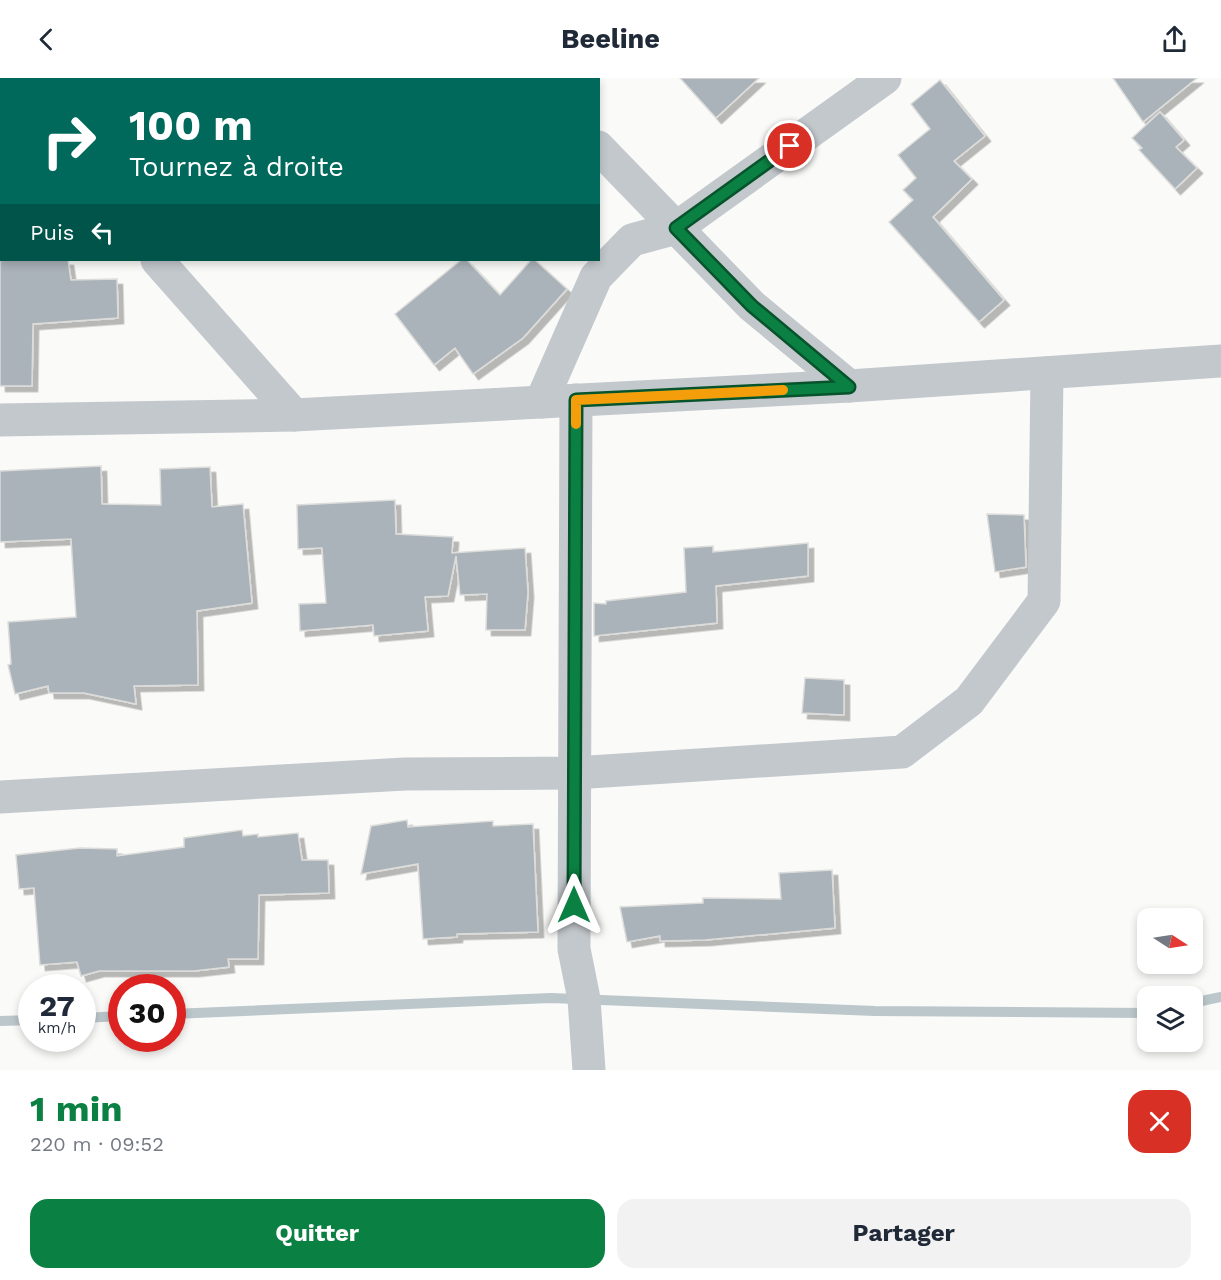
<!DOCTYPE html>
<html lang="fr">
<meta charset="utf-8">
<style>
:root{--surface:#fff;--page:#f2f2f3;--text:#1f2937;--muted:#747a83;--accent:#0b8043}
body{margin:0;font-family:"Work Sans",sans-serif;background:var(--page);color:var(--text);height:100vh;display:flex;flex-direction:column;font-size:22px;white-space:nowrap}
*{box-sizing:border-box;margin:0}
p{font-size:20px;color:var(--muted)}
.icon{flex:none;width:33px;height:33px;fill:none;stroke:currentColor;stroke-width:2;stroke-linecap:round;stroke-linejoin:round}
.map{position:relative;height:992px;overflow:hidden}
.drawer{display:flex;flex-direction:column;background:var(--surface);flex:1}
.drawer>*{flex:none}
.guide{position:absolute;left:0px;top:0px;width:600px;height:183px;box-shadow:0 3px 9px #0003;background:#00695c;color:#fff;overflow:hidden}
.needle{width:39px;rotate:102deg}
.tools{position:absolute;left:1137px;top:830px;display:grid;gap:12px}
.tools a{display:grid;place-items:center;width:66px;height:66px;border-radius:12px;background:var(--surface);box-shadow:0 3px 9px #0003;font-size:30px}
.speed{position:absolute;left:18px;top:896px;display:flex;gap:12px;font-size:30px;font-weight:700;text-align:center}
.speed>*{display:grid;place-content:center;width:78px;height:78px;border-radius:50%;background:var(--surface);box-shadow:0 3px 9px #0003;line-height:1}
.speed small{font-size:15px;font-weight:400}
.speed .limit{border:9px solid #d22;background:#fff;color:#111}
.pin{position:absolute;display:grid;place-items:center;width:51px;height:51px;color:#fff;margin:-26px;border:3px solid #fff;border-radius:50%;box-shadow:0 2px 6px #0007}
.me{position:absolute;width:66px;margin:-33px;rotate:0deg;stroke-linejoin:round;filter:drop-shadow(0 0 4px #0008)}
.turn{display:flex;align-items:center;gap:21px;height:126px;padding:0 30px;font-size:27px}
.turn .icon{width:78px;height:78px;stroke-width:2.5}
.turn b{display:block;font-size:42px;line-height:51px}
.then{display:flex;align-items:center;height:57px;padding:0 30px;background:#0003;gap:12px;font-size:22px}
.round{display:grid;place-items:center;flex:none;width:63px;height:63px;border-radius:18px;background:var(--page)}
.headline{display:flex;align-items:center;justify-content:space-between;height:102px;padding:0 30px}
h1{font-size:36px;font-weight:700;line-height:45px;color:var(--accent)}
.primary-button{display:flex;gap:12px;margin-top:auto;padding:12px 30px}
.primary-button a{flex:1;height:69px;border-radius:18px;background:var(--accent);color:#fff;font-size:24px;font-weight:700;line-height:69px;text-align:center}
.primary-button a+a{background:var(--page);color:var(--text)}
header{display:flex;justify-content:space-between;align-items:center;height:78px;padding:0 30px;background:var(--surface);font-size:27px;font-weight:700}
.map>svg:first-child{display:block}
</style>
<header><svg class="icon" aria-label="back" viewBox="0 0 24 24"><path d="M15 5l-7 7 7 7"/></svg>Beeline<svg class="icon" aria-label="share" viewBox="0 0 24 24"><path d="M12 15V3M7 8l5-5 5 5M5 13v7h14v-7"/></svg></header>
<div class="map">
<svg width="1221" height="992" viewBox="0 0 1221 992">
<defs>
<filter id="shadow"><feDropShadow dx="5.5" dy="5.5" stdDeviation="0" flood-color="#0004"/></filter>
</defs>
<rect width="100%" height="100%" fill="#fafaf8"/>
<g fill="none" stroke-linecap="round" stroke-linejoin="round">
<!-- stream -->
<g stroke="#bbc7cb" stroke-width="10">
<path d="M 1192,925 L 1221,919"/>
<path d="M 172,936 L 551,920 L 875,933 L 1148,935"/>
<path d="M 82,940 L 122,938"/>
<path d="M 0,943 L 32,942"/>
</g>
</g>
<!-- building -->
<g fill="#aab3b9" stroke="#dcdcda" stroke-width="1.5" filter="url(#shadow)">
<path d="M 680,0 L 759,0 L 716,40 Z"/>
<path d="M 1113,0 L 1197,0 L 1143,44 Z"/>
<path d="M 940,2 L 985,58 L 954,83 L 972,101 L 933,139 L 1004,222 L 979,244 L 889,144 L 913,122 L 903,112 L 916,100 L 898,77 L 930,51 L 911,26 Z"/>
<path d="M 1160,34 L 1184,62 L 1176,69 L 1197,90 L 1175,111 L 1139,72 L 1142,70 L 1132,60 Z"/>
<path d="M 0,182 L 68,182 L 71,202 L 117,201 L 118,240 L 33,246 L 32,308 L 0,308 Z"/>
<path d="M 461,182 L 467,182 L 500,217 L 531,182 L 535,182 L 567,211 L 523,260 L 473,296 L 455,270 L 434,287 L 395,236 Z"/>
<path d="M 101,388 L 102,426 L 161,427 L 160,391 L 210,389 L 212,429 L 243,426 L 252,525 L 197,533 L 198,607 L 134,608 L 136,626 L 84,615 L 49,615 L 48,608 L 15,616 L 8,587 L 11,586 L 8,544 L 76,539 L 71,461 L 0,464 L 0,393 Z"/>
<path d="M 395,422 L 396,456 L 453,459 L 452,475 L 525,470 L 528,514 L 525,552 L 486,552 L 487,516 L 460,517 L 456,478 L 448,518 L 425,519 L 428,553 L 374,558 L 373,547 L 300,553 L 299,526 L 326,525 L 322,470 L 298,471 L 297,427 Z"/>
<path d="M 987,436 L 1024,437 L 1026,489 L 995,494 Z"/>
<path d="M 808,465 L 808,498 L 716,508 L 717,545 L 594,558 L 594,525 L 606,526 L 606,523 L 686,514 L 684,470 L 713,468 L 713,474 Z"/>
<path d="M 805,600 L 844,602 L 844,637 L 802,635 Z"/>
<path d="M 407,742 L 408,749 L 493,743 L 493,748 L 533,746 L 538,854 L 457,856 L 457,859 L 423,861 L 418,786 L 361,796 L 371,748 Z"/>
<path d="M 242,752 L 243,758 L 258,756 L 258,759 L 298,755 L 302,782 L 328,782 L 329,815 L 259,817 L 258,881 L 228,881 L 229,889 L 194,893 L 99,893 L 81,898 L 77,884 L 40,887 L 34,810 L 19,811 L 16,777 L 80,770 L 117,771 L 117,778 L 184,769 L 184,760 Z"/>
<path d="M 832,792 L 835,850 L 705,862 L 660,863 L 660,858 L 627,864 L 620,829 L 703,825 L 703,820 L 781,821 L 779,795 Z"/>
</g>
<g fill="none" stroke-linecap="round" stroke-linejoin="round">
<!-- minor -->
<g stroke="#c3c8cc" stroke-width="33">
<path d="M 532,0 L 534,2"/>
<path d="M 0,4 L 2,6"/>
<path d="M 598,69 L 752,228 L 849,308"/>
<path d="M 157,182 L 294,337"/>
<path d="M 576,322 L 574,871 L 584,921 L 589,992"/>
<path d="M 541,324 L 596,199 L 632,162 L 676,150 L 885,0"/>
<path d="M 0,342 L 294,337 L 849,308 L 1221,283"/>
<path d="M 0,719 L 405,696 L 574,695 L 902,674 L 969,623 L 1044,523 L 1047,295"/>
</g>
</g>
<g fill="none" stroke-linecap="round" stroke-linejoin="round">
<defs>
<path id="route" d="M 574,827 L 576,322 L 849,309 L 752,228 L 676,150 L 790,68"/>
</defs>
<!-- route casing -->
<use href="#route" stroke="#07532c" stroke-width="15"/>
<!-- route -->
<use href="#route" stroke="#0b8043" stroke-width="10"/>
<!-- slow -->
<path stroke="#f59e0b" stroke-width="10" d="M 576,346 L 576,322 L 783,312"/>
</g>
</svg>
<div class="tools">
<a><svg class="needle" viewBox="-14 -14 28 28"><path d="M0-13l5 13h-10z" fill="#e53935"/><path d="M0 13l5-13h-10z" fill="#747a83"/></svg></a>
<a><svg class="icon" aria-label="layers" viewBox="0 0 24 24"><path d="M12 4l9 5-9 5-9-5zM3 14l9 5 9-5"/></svg></a>
</div>
<div class="speed"><div>27<small>km/h</small></div><div class="limit">30</div></div>
<div class="pin" style="left:790px;top:68px;background:#d93025"><svg class="icon" aria-label="arrive" viewBox="0 0 24 24"><path d="M6 21V4h12l-3 4 3 4H6"/></svg></div>
<svg class="me" style="left:574px;top:827px" viewBox="-20 -20 40 40"><path d="M0-17L14 15 0 8-14 15z" fill="#0b8043" stroke="#fff" stroke-width="4"/></svg>
<div class="guide">
<div class="turn"><svg class="icon" aria-label="right" viewBox="0 0 24 24"><path d="M7 20v-9h11M14 6l5 5-5 5"/></svg><div><b>100 m</b>Tournez à droite</div></div>
<div class="then">Puis<svg class="icon" aria-label="left" viewBox="0 0 24 24"><path d="M17 20v-9H6M10 6l-5 5 5 5"/></svg></div>
</div>
</div>
<section class="drawer">
<div class="headline"><div><h1>1 min</h1><p>220 m · 09:52</p></div><a class="round" style="background:#d93025;color:#fff"><svg class="icon" aria-label="close" viewBox="0 0 24 24"><path d="M6 6l12 12M18 6L6 18"/></svg></a></div>
<div class="primary-button"><a>Quitter</a><a>Partager</a></div>
</section>
